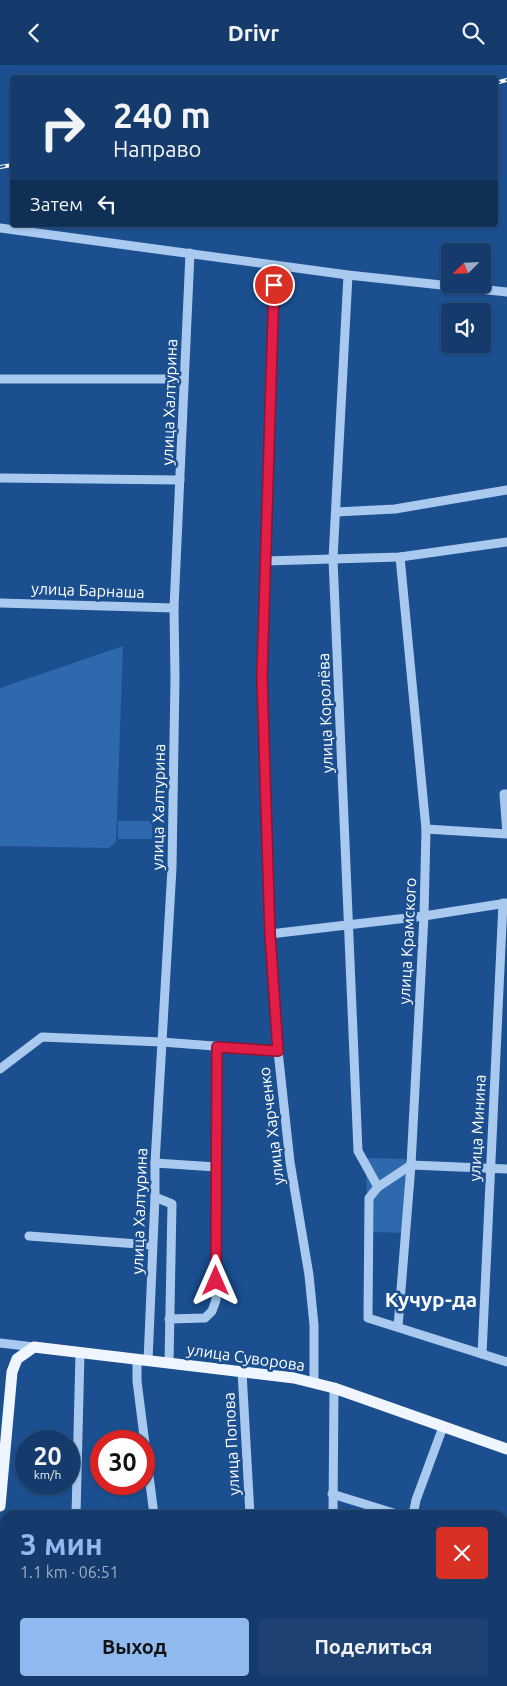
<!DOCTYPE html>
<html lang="ru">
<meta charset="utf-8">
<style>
:root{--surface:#143b6b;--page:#1d4271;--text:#f1f3f6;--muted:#9dadc1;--line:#33557e;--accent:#90b9f0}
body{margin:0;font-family:Ubuntu,sans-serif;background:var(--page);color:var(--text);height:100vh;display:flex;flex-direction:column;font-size:19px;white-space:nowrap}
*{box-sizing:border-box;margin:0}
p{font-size:16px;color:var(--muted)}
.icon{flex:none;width:28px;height:28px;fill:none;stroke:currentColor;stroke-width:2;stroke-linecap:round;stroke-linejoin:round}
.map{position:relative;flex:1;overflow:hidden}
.panel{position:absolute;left:0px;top:1445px;width:508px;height:176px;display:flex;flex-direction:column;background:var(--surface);border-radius:15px 15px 0 0;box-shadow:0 1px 4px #0004,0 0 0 1px var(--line)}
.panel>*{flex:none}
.top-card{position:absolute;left:10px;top:10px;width:488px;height:152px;border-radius:5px;box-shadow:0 1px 4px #0004,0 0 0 1px var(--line);background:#143b6b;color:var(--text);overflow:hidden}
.needle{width:32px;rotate:246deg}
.tools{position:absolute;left:441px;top:178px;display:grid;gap:10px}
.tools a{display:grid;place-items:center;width:50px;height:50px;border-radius:5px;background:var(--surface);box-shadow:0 1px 4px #0004,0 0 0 1px var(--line);font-size:25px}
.speed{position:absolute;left:15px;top:1365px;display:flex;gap:10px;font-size:25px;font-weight:700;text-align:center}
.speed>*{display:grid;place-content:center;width:65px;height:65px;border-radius:50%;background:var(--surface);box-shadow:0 1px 4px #0004,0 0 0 1px var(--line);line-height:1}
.speed small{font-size:12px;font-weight:400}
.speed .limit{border:8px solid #d22;background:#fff;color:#111}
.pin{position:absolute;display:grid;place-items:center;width:42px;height:42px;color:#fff;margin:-21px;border:2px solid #fff;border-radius:50%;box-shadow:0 1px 5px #0007}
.me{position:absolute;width:55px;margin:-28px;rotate:0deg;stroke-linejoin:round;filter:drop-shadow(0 0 4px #0008)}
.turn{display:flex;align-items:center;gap:18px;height:105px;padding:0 20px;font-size:22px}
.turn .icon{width:65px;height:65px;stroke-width:2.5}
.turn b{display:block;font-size:35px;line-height:42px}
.then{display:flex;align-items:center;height:48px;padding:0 20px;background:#0003;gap:10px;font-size:19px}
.round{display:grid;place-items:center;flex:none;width:52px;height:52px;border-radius:5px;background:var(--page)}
.head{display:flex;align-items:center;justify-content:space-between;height:85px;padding:0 20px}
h1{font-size:30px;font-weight:600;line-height:38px;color:var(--accent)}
.button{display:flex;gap:10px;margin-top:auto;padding:10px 20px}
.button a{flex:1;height:58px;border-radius:5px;background:var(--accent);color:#111;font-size:20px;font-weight:600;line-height:58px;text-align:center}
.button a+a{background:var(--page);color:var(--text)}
header{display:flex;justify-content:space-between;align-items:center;height:65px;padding:0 20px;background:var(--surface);font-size:22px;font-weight:600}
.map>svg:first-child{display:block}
</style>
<header><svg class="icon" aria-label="back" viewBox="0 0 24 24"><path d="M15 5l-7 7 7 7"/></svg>Drivr<svg class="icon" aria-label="search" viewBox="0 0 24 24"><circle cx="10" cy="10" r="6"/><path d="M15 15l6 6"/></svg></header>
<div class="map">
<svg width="507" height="1621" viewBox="0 0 507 1621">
<rect width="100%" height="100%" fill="#1b4f8f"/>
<!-- green -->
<g fill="#2e69ad">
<path d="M 123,581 L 116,777 L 109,783 L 0,781 L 0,623 Z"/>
<rect x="118" y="756" width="34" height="18"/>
<path d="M 365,1093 L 405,1094 L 411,1100 L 406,1168 L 369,1167 Z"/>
</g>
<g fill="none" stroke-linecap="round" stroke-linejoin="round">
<!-- minor -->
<g stroke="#a9c9ee" stroke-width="9">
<path d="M 0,163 L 348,210 L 507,227"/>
<path d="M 274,200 L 262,611 L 270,869 L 278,986 L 290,1097 L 309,1210 L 314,1260 L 314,1318"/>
<path d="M 348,210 L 333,494 L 358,1086 L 378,1122 L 411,1100 L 507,1104"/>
<path d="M 0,314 L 184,314"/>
<path d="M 0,413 L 180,415"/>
<path d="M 336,447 L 395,444 L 507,425"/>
<path d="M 265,496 L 400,492 L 507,477"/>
<path d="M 0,538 L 174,543"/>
<path d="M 426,764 L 507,769 L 504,729 L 507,729"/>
<path d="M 270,869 L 424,851 L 507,838"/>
<path d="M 0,1004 L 42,972 L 162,977 L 278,986"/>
<path d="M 155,1098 L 216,1102"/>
<path d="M 378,1122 L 369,1133 L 368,1253 L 507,1297"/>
<path d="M 155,1132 L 172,1139 L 169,1298"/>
<path d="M 29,1171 L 152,1180"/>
<path d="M 169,1254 L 205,1253 L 212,1246 L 216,1235 L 217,981"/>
<path d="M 398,1262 L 411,1100 L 424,851 L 426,764 L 400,492"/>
<path d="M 0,1278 L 34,1282"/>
<path d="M 482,1289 L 503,838"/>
<path d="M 137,1294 L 137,1316 L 154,1450"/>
<path d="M 148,1296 L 155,1132 L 155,1098 L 172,803 L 175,613 L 174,543 L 190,188"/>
<path d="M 242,1307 L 250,1450"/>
<path d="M 332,1429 L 400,1450"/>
<path d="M 76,1450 L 80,1288"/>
<path d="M 333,1450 L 334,1323"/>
<path d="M 413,1450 L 416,1435 L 443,1362"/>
<path d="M 0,1474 L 5,1474"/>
<path d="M 502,1481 L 507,1482"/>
<path d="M 502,1520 L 507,1508"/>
<path d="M 97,1616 L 98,1621"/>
<path d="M 180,1616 L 181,1621"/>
<path d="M 264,1616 L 265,1621"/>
<path d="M 421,1616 L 421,1621"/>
<path d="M 348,1621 L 348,1616"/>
<path d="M 466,1621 L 468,1616"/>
</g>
<!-- major -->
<path stroke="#f0f6ff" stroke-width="11" d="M 0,1441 L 12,1307 L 17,1294 L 34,1282 L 294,1313 L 334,1323 L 507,1384"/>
<defs>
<g id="rail">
<path d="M 495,18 L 507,15"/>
<path d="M 0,102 L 12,100"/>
</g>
</defs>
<!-- rail casing -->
<use href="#rail" stroke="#fff" stroke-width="4"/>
<!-- rail -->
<use href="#rail" stroke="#1b4f8f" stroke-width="2" stroke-dasharray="5.5" stroke-linecap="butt"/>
</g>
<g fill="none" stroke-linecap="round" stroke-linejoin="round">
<defs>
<path id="route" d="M 216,1216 L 217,982 L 278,986 L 270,869 L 262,611 L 274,220"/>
</defs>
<!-- route casing -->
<use href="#route" stroke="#92132f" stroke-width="12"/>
<!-- route -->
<use href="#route" stroke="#e11d48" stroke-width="9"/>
</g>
<g text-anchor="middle" stroke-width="5" stroke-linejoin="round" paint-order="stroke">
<!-- street labels -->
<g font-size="16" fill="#fff" stroke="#1b4f8f">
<text transform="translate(169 337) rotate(-88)" y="6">улица Халтурина</text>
<text transform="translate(88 525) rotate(2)" y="6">улица Барнаша</text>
<text transform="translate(325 648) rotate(-92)" y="6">улица Королёва</text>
<text transform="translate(158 742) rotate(-89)" y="6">улица Халтурина</text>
<text transform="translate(407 876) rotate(-87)" y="6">улица Крамского</text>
<text transform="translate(271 1061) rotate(-97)" y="6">улица Харченко</text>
<text transform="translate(477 1063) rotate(-87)" y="6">улица Минина</text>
<text transform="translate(139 1146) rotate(-88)" y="6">улица Халтурина</text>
<text transform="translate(246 1292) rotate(8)" y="6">улица Суворова</text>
<text transform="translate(231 1379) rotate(-93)" y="6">улица Попова</text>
</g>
<!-- district labels -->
<g font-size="21" font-weight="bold" fill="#fff" stroke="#1b4f8f">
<text x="431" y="1242">Кучур-да</text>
</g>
</g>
</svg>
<div class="tools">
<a><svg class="needle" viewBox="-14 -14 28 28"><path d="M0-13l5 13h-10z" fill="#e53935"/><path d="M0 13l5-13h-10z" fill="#9dadc1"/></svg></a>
<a><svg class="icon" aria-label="sound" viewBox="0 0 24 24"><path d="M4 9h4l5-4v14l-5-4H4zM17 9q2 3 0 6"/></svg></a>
</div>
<div class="speed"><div>20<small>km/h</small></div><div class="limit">30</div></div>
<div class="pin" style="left:274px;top:220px;background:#d93025"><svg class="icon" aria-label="arrive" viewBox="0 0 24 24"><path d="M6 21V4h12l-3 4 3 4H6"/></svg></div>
<svg class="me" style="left:216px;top:1216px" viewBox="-20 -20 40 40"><path d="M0-17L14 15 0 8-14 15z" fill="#e11d48" stroke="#fff" stroke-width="4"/></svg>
<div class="top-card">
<div class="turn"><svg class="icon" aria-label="right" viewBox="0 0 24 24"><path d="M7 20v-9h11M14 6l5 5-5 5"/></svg><div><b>240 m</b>Направо</div></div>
<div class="then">Затем<svg class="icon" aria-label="left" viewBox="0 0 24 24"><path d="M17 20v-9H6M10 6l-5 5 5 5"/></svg></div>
</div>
<section class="panel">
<div class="head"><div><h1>3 мин</h1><p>1.1 km · 06:51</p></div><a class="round" style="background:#d93025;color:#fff"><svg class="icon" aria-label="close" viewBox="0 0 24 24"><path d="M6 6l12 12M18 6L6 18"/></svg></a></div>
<div class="button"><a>Выход</a><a>Поделиться</a></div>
</section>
</div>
